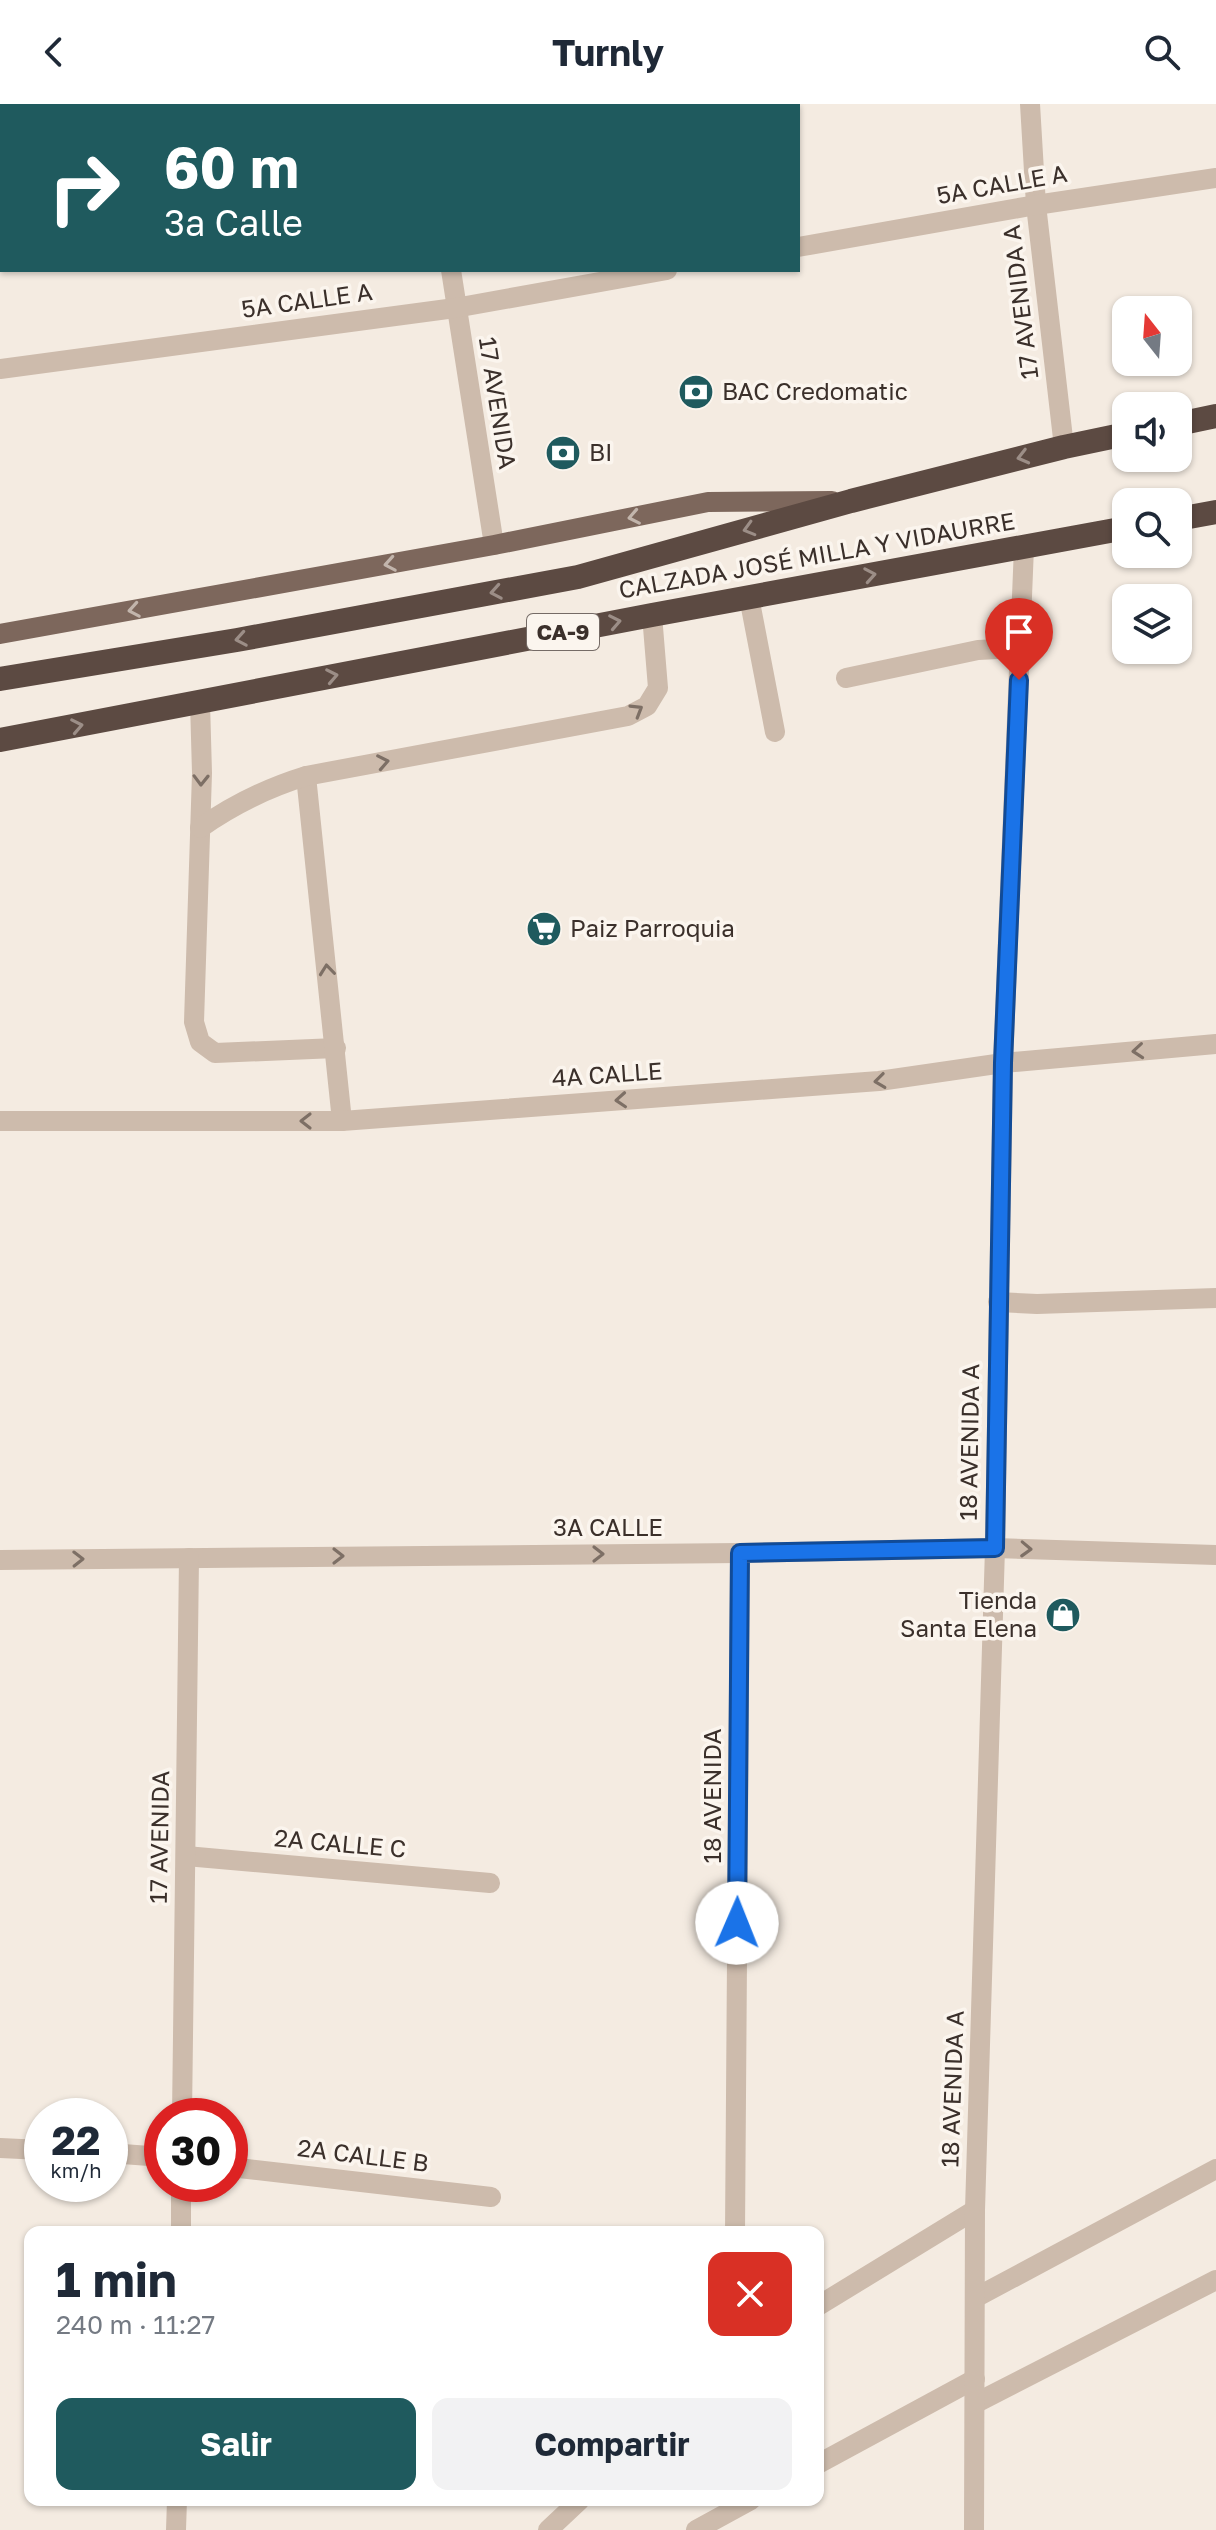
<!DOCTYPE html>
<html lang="es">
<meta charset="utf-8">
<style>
:root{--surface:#fff;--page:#f2f2f3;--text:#1f2937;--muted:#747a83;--accent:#1f5a5e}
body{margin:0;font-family:"Golos Text",sans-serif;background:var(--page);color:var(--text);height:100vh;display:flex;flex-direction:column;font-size:30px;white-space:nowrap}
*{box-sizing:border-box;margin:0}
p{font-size:26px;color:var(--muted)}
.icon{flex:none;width:44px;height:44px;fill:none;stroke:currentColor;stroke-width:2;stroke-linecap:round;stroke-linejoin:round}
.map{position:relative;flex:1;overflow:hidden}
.details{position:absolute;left:24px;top:2122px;width:800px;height:280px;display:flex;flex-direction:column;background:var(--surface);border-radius:16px;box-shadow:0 2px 6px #0004}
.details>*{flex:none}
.banner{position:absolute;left:0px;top:0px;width:800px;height:168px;box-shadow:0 2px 6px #0004;background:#1f5a5e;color:#fff;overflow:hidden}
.needle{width:52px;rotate:343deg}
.fabs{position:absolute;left:1112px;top:192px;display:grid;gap:16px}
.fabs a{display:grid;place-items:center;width:80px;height:80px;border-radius:16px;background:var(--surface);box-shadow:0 2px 6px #0004;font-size:40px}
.speed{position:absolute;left:24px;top:1994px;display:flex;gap:16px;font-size:40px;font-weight:700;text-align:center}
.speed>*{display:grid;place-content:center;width:104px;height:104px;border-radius:50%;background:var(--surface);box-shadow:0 2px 6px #0004;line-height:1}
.speed small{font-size:20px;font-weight:400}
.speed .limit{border:12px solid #d22;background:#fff;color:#111}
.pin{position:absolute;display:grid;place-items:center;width:68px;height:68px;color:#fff;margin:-82px -34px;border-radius:50% 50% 50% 0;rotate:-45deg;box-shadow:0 0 8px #0007}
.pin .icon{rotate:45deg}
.me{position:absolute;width:88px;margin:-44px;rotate:1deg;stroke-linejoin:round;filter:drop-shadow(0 0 6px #0008)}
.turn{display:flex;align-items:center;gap:28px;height:168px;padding:0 32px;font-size:36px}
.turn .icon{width:104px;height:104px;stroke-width:2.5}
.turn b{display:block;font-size:56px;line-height:68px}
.round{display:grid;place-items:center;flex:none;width:84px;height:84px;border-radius:16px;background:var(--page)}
.headline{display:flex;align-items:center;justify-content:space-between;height:136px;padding:0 32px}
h1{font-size:48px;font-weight:700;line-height:60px}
.primary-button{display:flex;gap:16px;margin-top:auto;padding:16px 32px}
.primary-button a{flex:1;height:92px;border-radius:16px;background:var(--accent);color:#fff;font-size:32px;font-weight:700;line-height:92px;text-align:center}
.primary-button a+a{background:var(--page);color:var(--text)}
header{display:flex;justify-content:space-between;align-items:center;height:104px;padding:0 32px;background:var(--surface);font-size:36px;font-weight:700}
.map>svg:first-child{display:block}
</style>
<header><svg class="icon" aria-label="back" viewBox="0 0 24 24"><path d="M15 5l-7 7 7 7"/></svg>Turnly<svg class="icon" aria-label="search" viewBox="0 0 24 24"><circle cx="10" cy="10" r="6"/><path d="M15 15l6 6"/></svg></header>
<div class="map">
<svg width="1216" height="2426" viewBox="0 0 1216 2426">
<rect width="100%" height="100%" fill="#f4ebe1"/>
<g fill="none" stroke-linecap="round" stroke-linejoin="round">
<!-- minor -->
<g stroke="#cdbbac" stroke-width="20">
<path d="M 430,0 L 430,2"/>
<path d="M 1030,0 L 1036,101 L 1064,343"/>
<path d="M 798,143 L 1036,101 L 1216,74"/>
<path d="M 451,166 L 494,441"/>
<path d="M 0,265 L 455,204 L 667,166"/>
<path d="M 749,493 L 775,628"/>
<path d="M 846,574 L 978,546 L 1020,544"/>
<path d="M 200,598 L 202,669 L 194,918 L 200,938 L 215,949 L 336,944"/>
<path d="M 306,672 L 342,1017"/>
<path d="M 200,724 C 234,700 267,684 306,672 L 628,612 L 647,602 L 658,584 L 652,511"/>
<path d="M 0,1017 L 342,1017 L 879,977 L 1003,959 L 1216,940"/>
<path d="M 998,1198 L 1037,1200 L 1216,1194"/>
<path d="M 0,1456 L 740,1449 L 995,1444 L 1216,1451"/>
<path d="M 186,1752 L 490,1779"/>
<path d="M 182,2012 L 189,1454"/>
<path d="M 0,2044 L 42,2046"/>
<path d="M 110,2049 L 162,2053"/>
<path d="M 230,2063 L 491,2093"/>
<path d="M 181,2128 L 181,2080"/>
<path d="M 735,2128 L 740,1449"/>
<path d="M 975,2194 L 1216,2065"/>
<path d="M 818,2202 L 975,2106"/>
<path d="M 976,2299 L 1216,2176"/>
<path d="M 818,2360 L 975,2275"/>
<path d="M 176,2426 L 177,2396"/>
<path d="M 548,2426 L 580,2396"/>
<path d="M 696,2426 L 751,2396"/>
<path d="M 974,2426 L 975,2106 L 995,1444 L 1003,959 L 1024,443"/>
</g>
<!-- major -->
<path stroke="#7d675c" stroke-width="20" d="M 0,530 L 494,441 L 708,398 L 832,397"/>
<!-- highway -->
<g stroke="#5c4a42" stroke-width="24">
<path d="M 1178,320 L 1216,312"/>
<path d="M 1178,415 L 1216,408"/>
<path d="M 0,575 L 237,536 L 578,473 L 851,397 L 1064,343 L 1126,330"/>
<path d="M 0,636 L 652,511 L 1126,424"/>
</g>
</g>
<!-- one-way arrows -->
<defs><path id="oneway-chevron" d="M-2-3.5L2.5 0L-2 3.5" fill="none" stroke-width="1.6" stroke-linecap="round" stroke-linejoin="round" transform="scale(2)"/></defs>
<g stroke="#9c8e87">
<use href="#oneway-chevron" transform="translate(1023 353) rotate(166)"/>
<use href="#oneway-chevron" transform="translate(749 425) rotate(164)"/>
<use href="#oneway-chevron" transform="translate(870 471) rotate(-10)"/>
<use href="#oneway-chevron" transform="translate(496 488) rotate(170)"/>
<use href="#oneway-chevron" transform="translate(615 518) rotate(-11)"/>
<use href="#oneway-chevron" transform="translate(241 535) rotate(170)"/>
<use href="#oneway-chevron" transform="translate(332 572) rotate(-11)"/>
<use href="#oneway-chevron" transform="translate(77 622) rotate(-11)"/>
</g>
<g stroke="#c2b5ac">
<use href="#oneway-chevron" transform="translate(634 413) rotate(169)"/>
<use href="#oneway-chevron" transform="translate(390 460) rotate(170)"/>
<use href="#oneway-chevron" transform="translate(134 506) rotate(170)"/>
</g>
<g stroke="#7d6f65">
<use href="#oneway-chevron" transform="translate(637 606) rotate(-31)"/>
<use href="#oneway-chevron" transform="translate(383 658) rotate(-11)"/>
<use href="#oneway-chevron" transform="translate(201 676) rotate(91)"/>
<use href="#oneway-chevron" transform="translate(327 866) rotate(-96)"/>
<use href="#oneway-chevron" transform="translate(1138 947) rotate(175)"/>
<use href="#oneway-chevron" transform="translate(880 977) rotate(173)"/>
<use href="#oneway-chevron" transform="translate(621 996) rotate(176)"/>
<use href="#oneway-chevron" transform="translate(306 1017) rotate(-180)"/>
<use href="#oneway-chevron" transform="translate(1026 1445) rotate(2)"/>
<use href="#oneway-chevron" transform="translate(598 1450)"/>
<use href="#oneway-chevron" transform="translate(338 1452)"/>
<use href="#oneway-chevron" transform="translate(78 1455) rotate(-1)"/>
</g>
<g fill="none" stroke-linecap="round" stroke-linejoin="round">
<defs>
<path id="route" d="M 737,1819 L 740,1449 L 995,1444 L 1003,959 L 1019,576"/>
</defs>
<!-- route casing -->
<use href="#route" stroke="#114b97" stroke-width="20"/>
<!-- route -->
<use href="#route" stroke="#1a73e8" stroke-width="14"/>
</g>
<!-- icons -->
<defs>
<symbol id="bank-disc" viewBox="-11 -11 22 22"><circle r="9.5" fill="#1f5a5e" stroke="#fbf5ee"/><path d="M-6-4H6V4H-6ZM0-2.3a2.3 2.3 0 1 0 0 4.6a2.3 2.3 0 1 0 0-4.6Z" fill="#fff"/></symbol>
<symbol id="supermarket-disc" viewBox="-11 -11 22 22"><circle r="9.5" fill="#1f5a5e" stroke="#fbf5ee"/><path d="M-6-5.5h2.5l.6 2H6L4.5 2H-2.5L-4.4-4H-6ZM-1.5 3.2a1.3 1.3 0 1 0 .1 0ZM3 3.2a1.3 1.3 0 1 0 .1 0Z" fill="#fff"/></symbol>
<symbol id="shop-disc" viewBox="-11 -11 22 22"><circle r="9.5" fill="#1f5a5e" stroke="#fbf5ee"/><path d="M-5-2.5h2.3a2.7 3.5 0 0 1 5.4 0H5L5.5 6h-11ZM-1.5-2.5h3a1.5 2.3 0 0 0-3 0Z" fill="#fff"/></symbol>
</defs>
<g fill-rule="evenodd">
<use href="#bank-disc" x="676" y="268" width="40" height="40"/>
<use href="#bank-disc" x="543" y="329" width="40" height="40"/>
<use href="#supermarket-disc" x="524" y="805" width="40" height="40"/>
<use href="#shop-disc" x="1043" y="1491" width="40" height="40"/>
</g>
<g text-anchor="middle" stroke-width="7" stroke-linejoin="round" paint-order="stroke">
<!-- shield labels -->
<rect fill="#fbf5ee" stroke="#756b66" stroke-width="2" x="527" y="510" width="72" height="36" rx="6"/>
<g font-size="22" font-weight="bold" fill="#3b302b">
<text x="563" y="536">CA-9</text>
</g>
<!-- street labels -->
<g font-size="24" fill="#3b302b" stroke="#fbf5ee">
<text transform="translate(1002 81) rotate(-10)" y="8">5A CALLE A</text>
<text transform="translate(307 197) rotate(-8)" y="8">5A CALLE A</text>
<text transform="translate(1021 198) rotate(-97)" y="8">17 AVENIDA A</text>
<text transform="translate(497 299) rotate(81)" y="8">17 AVENIDA</text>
<text transform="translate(817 452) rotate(-10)" y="8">CALZADA JOSÉ MILLA Y VIDAURRE</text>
<text transform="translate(607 971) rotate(-4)" y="8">4A CALLE</text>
<text transform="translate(970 1338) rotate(-89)" y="8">18 AVENIDA A</text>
<text x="608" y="1432">3A CALLE</text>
<text transform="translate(713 1692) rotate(-90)" y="8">18 AVENIDA</text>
<text transform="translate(160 1733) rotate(-89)" y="8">17 AVENIDA</text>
<text transform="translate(340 1740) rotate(5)" y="8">2A CALLE C</text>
<text transform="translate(953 1985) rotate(-88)" y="8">18 AVENIDA A</text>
<text transform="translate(363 2052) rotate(7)" y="8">2A CALLE B</text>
</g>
<!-- poi labels -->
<g font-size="24" fill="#3b302b" stroke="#fbf5ee" text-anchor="start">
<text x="722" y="296">BAC Credomatic</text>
<text x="589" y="357">BI</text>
<text x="570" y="833">Paiz Parroquia</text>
<text x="1037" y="1505" text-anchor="end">Tienda<tspan x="1037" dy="28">Santa Elena</tspan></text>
</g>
</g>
</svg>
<div class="fabs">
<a><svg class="needle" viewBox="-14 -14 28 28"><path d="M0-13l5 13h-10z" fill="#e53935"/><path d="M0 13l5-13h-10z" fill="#747a83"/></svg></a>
<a><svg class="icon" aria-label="sound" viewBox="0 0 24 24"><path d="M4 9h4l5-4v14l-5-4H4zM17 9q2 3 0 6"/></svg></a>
<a><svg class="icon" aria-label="search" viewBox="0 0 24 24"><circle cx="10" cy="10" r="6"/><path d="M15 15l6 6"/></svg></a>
<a><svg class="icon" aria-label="layers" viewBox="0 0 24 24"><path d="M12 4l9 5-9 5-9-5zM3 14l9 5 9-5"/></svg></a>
</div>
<div class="speed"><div>22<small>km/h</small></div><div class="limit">30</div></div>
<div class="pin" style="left:1019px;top:576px;background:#d93025"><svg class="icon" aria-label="arrive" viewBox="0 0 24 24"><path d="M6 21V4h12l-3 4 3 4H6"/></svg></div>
<svg class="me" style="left:737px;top:1819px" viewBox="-20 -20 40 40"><circle r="19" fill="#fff"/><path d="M0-13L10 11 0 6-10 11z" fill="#1a73e8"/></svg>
<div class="banner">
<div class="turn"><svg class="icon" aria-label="right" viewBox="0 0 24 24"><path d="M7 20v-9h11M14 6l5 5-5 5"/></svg><div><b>60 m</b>3a Calle</div></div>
</div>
<section class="details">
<div class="headline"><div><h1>1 min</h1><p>240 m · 11:27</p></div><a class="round" style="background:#d93025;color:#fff"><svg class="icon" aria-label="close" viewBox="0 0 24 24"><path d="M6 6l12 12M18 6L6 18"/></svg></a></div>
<div class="primary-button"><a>Salir</a><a>Compartir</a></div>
</section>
</div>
